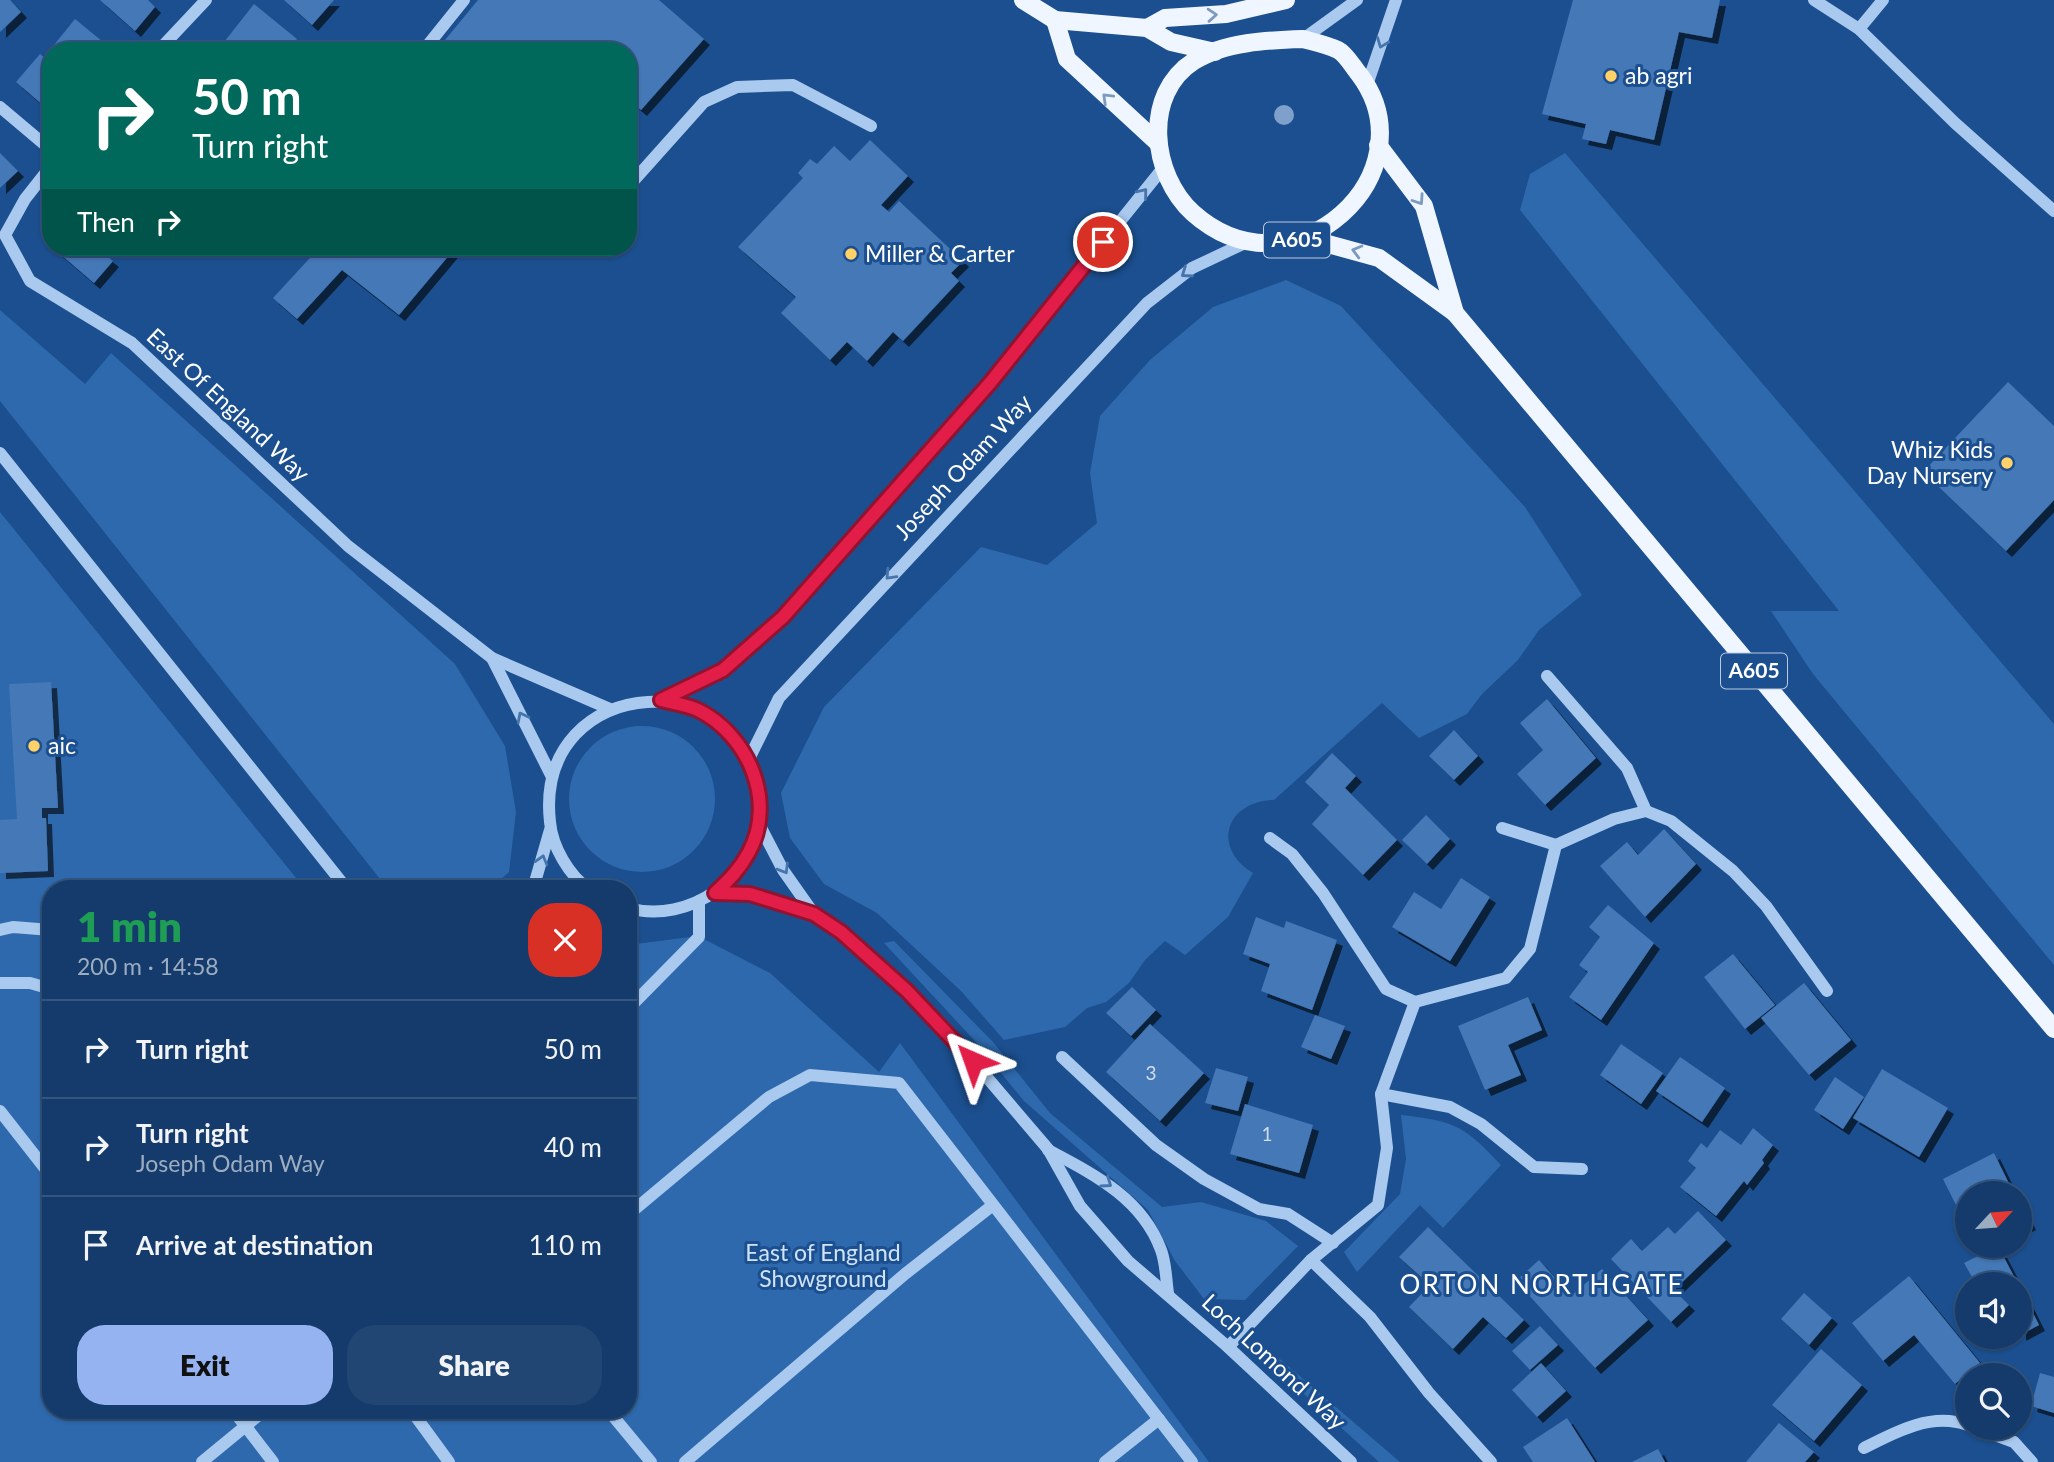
<!DOCTYPE html>
<meta charset="utf-8">
<style>
:root{--surface:#143b6b;--page:#214673;--text:#f1f3f6;--muted:#9dadc1;--line:#33557e;--accent:#95b2f1}
body{margin:0;font-family:Lato,sans-serif;background:var(--page);color:var(--text);height:100vh;display:flex;flex-direction:column;font-size:26px;white-space:nowrap}
*{box-sizing:border-box;margin:0}
p{font-size:23px;color:var(--muted)}
.icon{flex:none;width:38px;height:38px;fill:none;stroke:currentColor;stroke-width:2;stroke-linecap:round;stroke-linejoin:round}
.map{position:relative;flex:1;overflow:hidden}
.details{position:absolute;left:42px;top:880px;width:595px;height:539px;display:flex;flex-direction:column;background:var(--surface);border-radius:28px;box-shadow:0 2px 5px #0004,0 0 0 2px var(--line)}
.details>*{flex:none}
.banner{position:absolute;left:42px;top:42px;width:595px;height:214px;border-radius:28px;box-shadow:0 2px 5px #0004,0 0 0 2px var(--line);background:#00695c;color:#fff;overflow:hidden}
.needle{width:46px;rotate:64deg}
.buttons{position:absolute;left:1955px;top:1181px;display:grid;gap:14px}
.buttons a{display:grid;place-items:center;width:77px;height:77px;border-radius:50%;background:var(--surface);box-shadow:0 2px 5px #0004,0 0 0 2px var(--line);font-size:35px}
.pin{position:absolute;display:grid;place-items:center;width:60px;height:60px;color:#fff;margin:-30px;border:4px solid #fff;border-radius:50%;box-shadow:0 2px 7px #0007}
.me{position:absolute;width:77px;margin:-38px;rotate:317deg;stroke-linejoin:round;filter:drop-shadow(0 0 5px #0008)}
.turn{display:flex;align-items:center;gap:24px;height:147px;padding:0 35px;font-size:32px}
.turn .icon{width:91px;height:91px;stroke-width:2.5}
.turn b{display:block;font-size:49px;line-height:60px}
.then{display:flex;align-items:center;height:66px;padding:0 35px;background:#0003;gap:14px;font-size:26px}
.round{display:grid;place-items:center;flex:none;width:74px;height:74px;border-radius:28px;background:var(--page)}
.overview{display:flex;align-items:center;justify-content:space-between;height:119px;padding:0 35px}
h1{font-size:42px;font-weight:800;line-height:52px;color:#1e9e55}
.cta{display:flex;gap:14px;margin-top:auto;padding:14px 35px}
.cta a{flex:1;height:80px;border-radius:28px;background:var(--accent);color:#111;font-size:28px;font-weight:800;line-height:80px;text-align:center}
.cta a+a{background:var(--page);color:var(--text)}
ul{padding:0;list-style:none}
li{display:flex;align-items:center;gap:21px;height:98px;padding:0 35px;border-top:2px solid var(--line)}
li div{flex:1}
li b{display:block;font-size:26px}
li em{font-style:normal}
.map>svg:first-child{display:block}
</style>
<div class="map">
<svg width="2054" height="1462" viewBox="0 0 2054 1462">
<defs>
<filter id="shadow"><feDropShadow dx="6" dy="6" stdDeviation="0" flood-color="#0009"/></filter>
</defs>
<rect width="100%" height="100%" fill="#1b4f8f"/>
<!-- green -->
<g fill="#2e69ad">
<path d="M 1565,153 L 2054,724 L 2054,965 L 1813,674 L 1771,611 L 1839,611 L 1520,210 L 1530,174 Z"/>
<path d="M 1286,280 L 1341,306 L 1525,507 L 1582,595 L 1539,630 L 1518,660 L 1482,694 L 1467,714 L 1419,738 L 1382,703 L 1274,800 C 1227,801 1210,847 1253,873 L 1228,917 L 1185,955 L 1165,941 L 1145,960 L 1129,983 L 1106,1002 L 1087,1008 L 1065,1027 L 1004,1040 L 961,991 L 877,913 L 824,884 L 790,838 L 781,793 L 824,707 L 981,547 L 1047,565 L 1097,523 L 1090,473 L 1100,416 L 1150,360 L 1213,307 Z"/>
<path d="M 0,310 L 85,384 L 111,353 L 455,664 L 505,746 L 516,812 L 509,872 L 490,889 L 388,889 L 0,401 Z"/>
<path d="M 0,512 L 305,889 L 51,889 L 51,1410 L 628,1410 L 628,945 L 698,936 L 770,973 L 879,1072 L 900,1043 L 1209,1462 L 0,1462 Z"/>
<circle cx="642" cy="799" r="73"/>
<path d="M 894,941 L 993,1042 L 1050,1113 L 1162,1207 L 1201,1202 L 1266,1221 L 1298,1246 L 1245,1300 L 1204,1299 L 1175,1261 L 1148,1210 L 1024,1101 L 974,1040 L 884,943 Z"/>
<path d="M 1401,1115 C 1454,1121 1464,1125 1501,1165 L 1443,1228 L 1420,1205 L 1357,1272 L 1344,1252 L 1400,1194 L 1406,1159 Z"/>
<path d="M 1274,1354 L 1400,1462 L 1379,1462 L 1273,1366 Z"/>
</g>
<!-- building -->
<g fill="#4478b7" filter="url(#shadow)">
<path d="M 0,0 L 10,0 L 21,12 L 0,32 Z"/>
<path d="M 100,0 L 148,0 L 155,7 L 135,31 Z"/>
<path d="M 284,0 L 334,0 L 312,25 Z"/>
<path d="M 478,0 L 659,0 L 704,39 L 641,110 L 628,99 L 628,51 L 568,51 L 565,48 L 563,51 L 436,51 Z"/>
<path d="M 1573,0 L 1720,0 L 1712,38 L 1679,32 L 1654,140 L 1610,130 L 1606,144 L 1582,139 L 1586,124 L 1542,114 Z"/>
<path d="M 254,4 L 297,39 L 287,51 L 217,51 Z"/>
<path d="M 75,19 L 114,51 L 61,51 L 54,45 Z"/>
<path d="M 40,54 L 51,63 L 51,112 L 16,82 Z"/>
<path d="M 870,140 L 908,176 L 881,205 L 889,212 L 899,201 L 963,261 L 951,273 L 959,281 L 903,341 L 893,332 L 867,361 L 847,342 L 830,360 L 781,313 L 796,297 L 738,247 L 803,178 L 798,173 L 810,159 L 817,164 L 834,146 L 850,161 Z"/>
<path d="M 0,153 L 18,171 L 0,188 Z"/>
<path d="M 52,247 L 95,247 L 113,261 L 94,283 Z"/>
<path d="M 320,247 L 456,247 L 399,315 L 342,270 L 297,319 L 273,298 Z"/>
<path d="M 2008,382 L 2054,426 L 2054,500 L 2006,551 L 1923,472 Z"/>
<path d="M 51,682 L 58,808 L 42,808 L 42,818 L 46,818 L 48,871 L 0,873 L 0,820 L 17,819 L 9,684 Z"/>
<path d="M 1547,699 L 1596,758 L 1545,805 L 1517,774 L 1543,750 L 1520,723 Z"/>
<path d="M 1454,730 L 1478,756 L 1454,780 L 1429,756 Z"/>
<path d="M 1332,753 L 1356,776 L 1345,788 L 1397,840 L 1363,875 L 1312,824 L 1329,805 L 1305,782 Z"/>
<path d="M 1426,815 L 1450,839 L 1427,864 L 1402,840 Z"/>
<path d="M 1664,829 L 1696,864 L 1645,917 L 1600,866 L 1627,842 L 1638,855 Z"/>
<path d="M 1461,878 L 1490,897 L 1450,961 L 1392,927 L 1414,892 L 1441,909 Z"/>
<path d="M 1608,905 L 1654,943 L 1601,1020 L 1569,997 L 1588,972 L 1579,965 L 1600,937 L 1589,927 Z"/>
<path d="M 1256,917 L 1284,928 L 1286,921 L 1337,940 L 1312,1010 L 1261,991 L 1270,964 L 1243,954 Z"/>
<path d="M 1733,954 L 1775,1005 L 1745,1029 L 1704,977 Z"/>
<path d="M 1804,983 L 1851,1040 L 1809,1075 L 1761,1018 Z"/>
<path d="M 1132,987 L 1156,1010 L 1131,1036 L 1106,1013 Z"/>
<path d="M 1528,997 L 1542,1030 L 1508,1045 L 1521,1075 L 1485,1090 L 1458,1026 Z"/>
<path d="M 1315,1015 L 1345,1026 L 1331,1059 L 1301,1047 Z"/>
<path d="M 1150,1024 L 1204,1073 L 1160,1121 L 1106,1072 Z"/>
<path d="M 1621,1044 L 1663,1073 L 1641,1104 L 1600,1075 Z"/>
<path d="M 1680,1057 L 1725,1088 L 1702,1122 L 1656,1091 Z"/>
<path d="M 1216,1068 L 1248,1077 L 1238,1111 L 1205,1103 Z"/>
<path d="M 1882,1069 L 1948,1108 L 1919,1157 L 1853,1118 Z"/>
<path d="M 1835,1077 L 1864,1097 L 1843,1129 L 1814,1110 Z"/>
<path d="M 1245,1104 L 1313,1125 L 1299,1173 L 1230,1154 Z"/>
<path d="M 1753,1128 L 1773,1145 L 1762,1160 L 1764,1163 L 1747,1185 L 1744,1181 L 1716,1216 L 1680,1187 L 1696,1168 L 1688,1161 L 1701,1143 L 1707,1148 L 1720,1130 L 1741,1145 Z"/>
<path d="M 1994,1153 L 2014,1194 L 1967,1194 L 1967,1227 L 1943,1179 Z"/>
<path d="M 2020,1204 L 2030,1224 L 2020,1229 Z"/>
<path d="M 1698,1211 L 1726,1240 L 1674,1290 L 1689,1305 L 1671,1322 L 1611,1259 L 1631,1239 L 1642,1251 L 1668,1227 L 1675,1234 Z"/>
<path d="M 1428,1227 L 1524,1320 L 1506,1338 L 1483,1317 L 1453,1349 L 1409,1307 L 1430,1285 L 1399,1257 Z"/>
<path d="M 1998,1246 L 2018,1284 L 1976,1284 L 1964,1263 Z"/>
<path d="M 1539,1260 L 1571,1296 L 1602,1269 L 1648,1320 L 1595,1368 L 1516,1281 Z"/>
<path d="M 1909,1276 L 1980,1363 L 1955,1384 L 1914,1335 L 1883,1361 L 1852,1323 Z"/>
<path d="M 2020,1287 L 2039,1325 L 2020,1335 Z"/>
<path d="M 1804,1293 L 1832,1318 L 1809,1345 L 1781,1319 Z"/>
<path d="M 1540,1326 L 1558,1345 L 1530,1370 L 1512,1351 Z"/>
<path d="M 1821,1349 L 1862,1385 L 1814,1441 L 1772,1405 Z"/>
<path d="M 1541,1363 L 1566,1391 L 1537,1417 L 1512,1390 Z"/>
<path d="M 2040,1373 L 2054,1377 L 2054,1413 L 2031,1406 Z"/>
<path d="M 1567,1418 L 1595,1462 L 1533,1462 L 1523,1447 Z"/>
<path d="M 1779,1423 L 1814,1452 L 1805,1462 L 1746,1462 Z"/>
<path d="M 1658,1449 L 1665,1462 L 1632,1462 Z"/>
</g>
<g fill="none" stroke-linecap="round" stroke-linejoin="round">
<!-- minor -->
<g stroke="#a9c9ee" stroke-width="12">
<path d="M 1814,0 L 1859,29 L 1955,123 L 2054,211"/>
<path d="M 1859,29 L 1883,0"/>
<path d="M 1303,39 L 1357,0"/>
<path d="M 158,51 L 206,0"/>
<path d="M 423,51 L 464,0"/>
<path d="M 1367,85 L 1396,0"/>
<path d="M 0,107 L 51,150"/>
<path d="M 51,166 L 25,199 L 5,235 L 30,281 L 132,343 L 348,546 L 492,658 L 610,709"/>
<path d="M 628,187 L 704,102 L 737,87 L 793,85 L 871,126"/>
<path d="M 0,453 L 347,889"/>
<path d="M 492,658 L 552,777"/>
<path d="M 1547,676 L 1627,768 L 1646,811"/>
<path d="M 661,700 L 723,670 L 783,617 L 990,383 L 1163,168"/>
<path d="M 749,759 L 779,698 L 1147,303 L 1192,268 L 1247,242"/>
<path d="M 758,822 L 783,870 L 814,914"/>
<path d="M 1502,828 L 1556,845"/>
<path d="M 1270,838 L 1292,854 L 1323,893 L 1386,989 L 1415,1002"/>
<path d="M 318,889 L 339,882"/>
<path d="M 533,889 L 550,830"/>
<path d="M 589,889 C 569,876 552,846 550,822 C 533,670 758,657 758,813 C 758,877 689,925 628,908"/>
<path d="M 715,893 L 750,894 L 814,914 L 841,932 L 907,991 L 973,1061 L 1048,1149 L 1080,1206 L 1128,1261 L 1228,1347 L 1351,1462"/>
<path d="M 0,930 L 13,927 L 51,930"/>
<path d="M 0,983 L 30,983 L 51,989"/>
<path d="M 628,1009 L 699,937 L 699,901"/>
<path d="M 1062,1057 L 1156,1145 L 1204,1179 L 1259,1209 L 1288,1214 L 1333,1243"/>
<path d="M 1381,1094 L 1450,1107 L 1481,1124 L 1534,1167 L 1582,1169"/>
<path d="M 0,1111 L 51,1176"/>
<path d="M 1048,1150 C 1093,1174 1142,1198 1161,1250 C 1166,1263 1166,1280 1168,1293"/>
<path d="M 628,1215 L 769,1097 L 810,1075 L 899,1083 L 1192,1462"/>
<path d="M 1311,1260 L 1370,1317 L 1429,1393 L 1491,1462"/>
<path d="M 1228,1347 L 1311,1260 L 1378,1205 L 1387,1148 L 1381,1094 L 1415,1002 L 1506,978 L 1530,949 L 1556,845 L 1614,819 L 1646,811 L 1671,821 L 1733,871 L 1766,906 L 1827,991"/>
<path d="M 233,1410 L 273,1462"/>
<path d="M 411,1410 L 449,1462"/>
<path d="M 608,1410 L 651,1462"/>
<path d="M 1976,1428 L 2014,1442 L 2032,1462"/>
<path d="M 1864,1448 C 1895,1432 1932,1412 1967,1425"/>
<path d="M 202,1462 L 265,1410"/>
<path d="M 685,1462 L 905,1274 L 993,1205"/>
<path d="M 1105,1462 L 1159,1419"/>
</g>
<!-- major -->
<g stroke="#f0f6ff" stroke-width="18">
<path d="M 1023,0 L 1055,20 L 1147,28 L 1171,42 L 1215,52"/>
<path d="M 1055,20 L 1067,59 L 1158,143"/>
<path d="M 1147,28 L 1165,18 L 1226,14 L 1286,0"/>
<path d="M 1303,39 C 1314,42 1328,45 1338,50 C 1346,54 1353,67 1359,74 C 1433,172 1294,303 1193,213 C 1151,175 1142,94 1194,61 C 1224,42 1269,40 1303,39 Z"/>
<path d="M 1378,145 L 1424,206 L 1455,313"/>
<path d="M 1306,238 L 1379,258 L 1455,313 L 2054,1029"/>
</g>
</g>
<!-- trees -->
<circle fill="#7ea0ca" cx="1284" cy="115" r="10"/>
<!-- one-way arrows -->
<defs><path id="oneway-chevron" d="M-2-3.5L2.5 0L-2 3.5" fill="none" stroke-width="1.6" stroke-linecap="round" stroke-linejoin="round" transform="scale(1.75)"/></defs>
<g stroke="#7b9ac1">
<use href="#oneway-chevron" transform="translate(1212 15) rotate(-4)"/>
<use href="#oneway-chevron" transform="translate(1107 98) rotate(-136)"/>
<use href="#oneway-chevron" transform="translate(1419 200) rotate(56)"/>
<use href="#oneway-chevron" transform="translate(1357 251) rotate(-165)"/>
</g>
<g stroke="#4674ac">
<use href="#oneway-chevron" transform="translate(1382 43) rotate(111)"/>
<use href="#oneway-chevron" transform="translate(1143 193) rotate(-51)"/>
<use href="#oneway-chevron" transform="translate(1186 273) rotate(145)"/>
<use href="#oneway-chevron" transform="translate(890 575) rotate(133)"/>
<use href="#oneway-chevron" transform="translate(522 717) rotate(-117)"/>
<use href="#oneway-chevron" transform="translate(542 860) rotate(-74)"/>
<use href="#oneway-chevron" transform="translate(784 869) rotate(59)"/>
<use href="#oneway-chevron" transform="translate(1107 1183) rotate(35)"/>
</g>
<g fill="none" stroke-linecap="round" stroke-linejoin="round">
<defs>
<path id="route" d="M 973,1061 L 907,991 L 841,932 L 814,914 L 750,894 L 715,893 C 729,880 740,869 749,852 C 777,800 747,734 698,710 C 687,705 673,703 661,700 L 723,670 L 783,617 L 990,383 L 1103,242"/>
</defs>
<!-- route casing -->
<use href="#route" stroke="#92132f" stroke-width="18"/>
<!-- route -->
<use href="#route" stroke="#e11d48" stroke-width="12"/>
</g>
<!-- markers -->
<g fill="#ffd166" stroke="#1b4f8f" stroke-width="2.5">
<circle cx="1611" cy="76" r="7"/>
<circle cx="851" cy="254" r="7"/>
<circle cx="2007" cy="463" r="7"/>
<circle cx="34" cy="746" r="7"/>
</g>
<g text-anchor="middle" stroke-width="6" stroke-linejoin="round" paint-order="stroke">
<!-- number labels -->
<g font-size="19" fill="#d0dded">
<text x="1151" y="1080">3</text>
<text x="1267" y="1141">1</text>
</g>
<!-- shield labels -->
<g fill="#1b4f8f" stroke="#bbcadd" stroke-width="2">
<rect x="1264" y="222.5" width="66" height="35" rx="5"/>
<rect x="1721" y="653.5" width="66" height="35" rx="5"/>
</g>
<g font-size="21" font-weight="bold" fill="#fff">
<text x="1297" y="247">A605</text>
<text x="1754" y="678">A605</text>
</g>
<!-- poi labels -->
<g font-size="23" fill="#fff" stroke="#1b4f8f" text-anchor="start">
<text x="1625" y="84">ab agri</text>
<text x="865" y="262">Miller &amp; Carter</text>
<text x="1993" y="458" text-anchor="end">Whiz Kids<tspan x="1993" dy="26">Day Nursery</tspan></text>
<text x="48" y="754">aic</text>
</g>
<!-- street labels -->
<g font-size="23" fill="#fff" stroke="#1b4f8f">
<text transform="translate(228 405) rotate(43)" y="8">East Of England Way</text>
<text transform="translate(963 467) rotate(-47)" y="8">Joseph Odam Way</text>
<text transform="translate(1274 1362) rotate(43)" y="8">Loch Lomond Way</text>
</g>
<!-- park labels -->
<g font-size="23" fill="#cfe3fa" stroke="#1b4f8f">
<text x="823" y="1261">East of England<tspan x="823" dy="26">Showground</tspan></text>
</g>
<!-- quarter labels -->
<g font-size="26" letter-spacing="2" fill="#fff" stroke="#1b4f8f">
<text x="1542" y="1294">ORTON NORTHGATE</text>
</g>
</g>
</svg>
<div class="buttons">
<a><svg class="needle" viewBox="-14 -14 28 28"><path d="M0-13l5 13h-10z" fill="#e53935"/><path d="M0 13l5-13h-10z" fill="#9dadc1"/></svg></a>
<a><svg class="icon" aria-label="sound" viewBox="0 0 24 24"><path d="M4 9h4l5-4v14l-5-4H4zM17 9q2 3 0 6"/></svg></a>
<a><svg class="icon" aria-label="search" viewBox="0 0 24 24"><circle cx="10" cy="10" r="6"/><path d="M15 15l6 6"/></svg></a>
</div>
<div class="pin" style="left:1103px;top:242px;background:#d93025"><svg class="icon" aria-label="arrive" viewBox="0 0 24 24"><path d="M6 21V4h12l-3 4 3 4H6"/></svg></div>
<svg class="me" style="left:973px;top:1061px" viewBox="-20 -20 40 40"><path d="M0-17L14 15 0 8-14 15z" fill="#e11d48" stroke="#fff" stroke-width="4"/></svg>
<div class="banner">
<div class="turn"><svg class="icon" aria-label="right" viewBox="0 0 24 24"><path d="M7 20v-9h11M14 6l5 5-5 5"/></svg><div><b>50 m</b>Turn right</div></div>
<div class="then">Then<svg class="icon" aria-label="right" viewBox="0 0 24 24"><path d="M7 20v-9h11M14 6l5 5-5 5"/></svg></div>
</div>
<section class="details">
<div class="overview"><div><h1>1 min</h1><p>200 m · 14:58</p></div><a class="round" style="background:#d93025;color:#fff"><svg class="icon" aria-label="close" viewBox="0 0 24 24"><path d="M6 6l12 12M18 6L6 18"/></svg></a></div>
<ul>
<li><svg class="icon" aria-label="right" viewBox="0 0 24 24"><path d="M7 20v-9h11M14 6l5 5-5 5"/></svg><div><b>Turn right</b></div><em>50 m</em></li>
<li><svg class="icon" aria-label="right" viewBox="0 0 24 24"><path d="M7 20v-9h11M14 6l5 5-5 5"/></svg><div><b>Turn right</b><p>Joseph Odam Way</p></div><em>40 m</em></li>
<li><svg class="icon" aria-label="arrive" viewBox="0 0 24 24"><path d="M6 21V4h12l-3 4 3 4H6"/></svg><div><b>Arrive at destination</b></div><em>110 m</em></li>
</ul>
<div class="cta"><a>Exit</a><a>Share</a></div>
</section>
</div>
